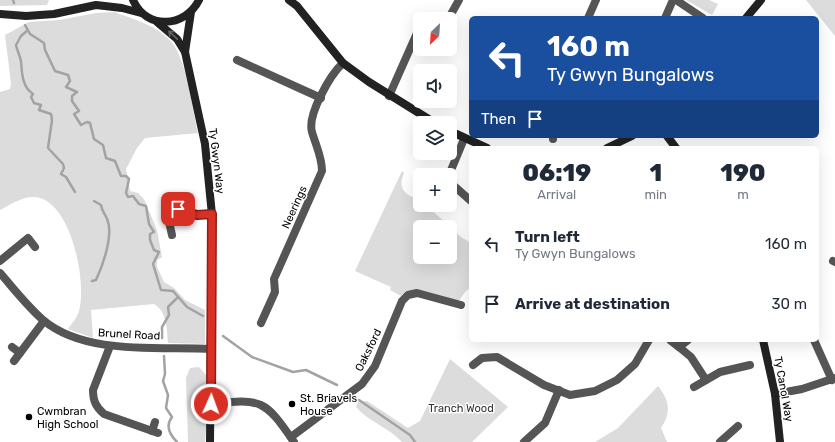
<!DOCTYPE html>
<meta charset="utf-8">
<style>
:root{--surface:#fff;--page:#f6f6f7;--text:#1f2937;--muted:#747a83}
body{margin:0;font-family:Rubik,sans-serif;background:var(--page);color:var(--text);height:100vh;display:flex;flex-direction:column;font-size:15px;white-space:nowrap}
*{box-sizing:border-box;margin:0}
p{font-size:13px;color:var(--muted)}
.icon{flex:none;width:22px;height:22px;fill:none;stroke:currentColor;stroke-width:2;stroke-linecap:round;stroke-linejoin:round}
.map{position:relative;flex:1;overflow:hidden}
.sheet{position:absolute;left:469px;top:146px;width:350px;height:196px;display:flex;flex-direction:column;background:var(--surface);border-radius:6px;box-shadow:0 4px 16px #0002}
.sheet>*{flex:none}
.top-card{position:absolute;left:469px;top:16px;width:350px;height:122px;border-radius:6px;box-shadow:0 4px 16px #0002;background:#1a4fa0;color:#fff;overflow:hidden}
.needle{width:26px;rotate:205deg}
.controls{position:absolute;left:413px;top:12px;display:grid;gap:8px}
.controls a{display:grid;place-items:center;width:44px;height:44px;border-radius:6px;background:var(--surface);box-shadow:0 4px 16px #0002;font-size:20px}
.pin{position:absolute;display:grid;place-items:center;width:34px;height:34px;color:#fff;margin:-17px;border-radius:8px;box-shadow:0 2px 6px #0006}
.me{position:absolute;width:44px;margin:-22px;rotate:2deg;stroke-linejoin:round;filter:drop-shadow(0 0 3px #0008)}
.turn{display:flex;align-items:center;gap:14px;height:84px;padding:0 12px;font-size:18px}
.turn .icon{width:52px;height:52px;stroke-width:2.5}
.turn b{display:block;font-size:28px;line-height:34px}
.then{display:flex;align-items:center;height:38px;padding:0 12px;background:#0003;gap:8px;font-size:15px}
.eta{display:flex;justify-content:space-evenly;align-items:center;height:68px;text-align:center}
.eta b{font-size:24px;font-weight:800;line-height:28px}
ul{padding:0;list-style:none}
li{display:flex;align-items:center;gap:12px;height:60px;padding:0 12px}
li div{flex:1}
li b{display:block;font-size:15px}
li em{font-style:normal}
.map>svg:first-child{display:block}
</style>
<div class="map">
<svg width="835" height="442" viewBox="0 0 835 442">
<rect width="100%" height="100%" fill="#fff"/>
<!-- green -->
<g fill="#dcdcdc" fill-rule="evenodd">
<path d="M 0,0 L 49,0 L 47,5 L 0,6 Z"/>
<path d="M 686,0 L 709,0 L 718,4 L 712,15 Z"/>
<path d="M 806,0 L 835,0 L 835,36 Z"/>
<path d="M 114,12 C 134,19 159,26 173,44 C 187,63 192,108 198,133 L 145,138 L 137,148 L 126,169 L 130,191 L 138,193 L 144,199 L 157,230 L 162,257 L 157,260 L 157,267 L 164,282 L 174,288 L 185,300 L 205,310 L 205,344 L 168,343 C 167,330 167,311 154,304 L 91,310 L 93,338 L 68,329 C 72,323 77,318 79,311 C 87,283 72,207 40,198 C 26,194 12,204 0,210 L 0,92 L 10,89 L 11,83 L 5,35 L 29,22 L 59,20 L 96,13 Z"/>
<path d="M 402,171 L 404,173 C 397,189 405,195 420,200 L 420,205 L 426,205 L 461,237 L 471,243 L 471,287 L 465,292 L 458,302 C 443,297 413,283 401,296 L 390,290 L 391,287 L 355,271 ZM 420,227 L 450,227 L 450,257 L 420,257 Z"/>
<path d="M 450,359 L 508,407 L 472,442 L 402,442 C 388,427 369,422 356,407 L 358,402 L 367,401 L 408,428 L 420,421 Z"/>
<path d="M 199,367 L 206,375 L 207,419 L 205,442 L 188,442 L 186,378 L 190,368 Z"/>
<path d="M 658,386 C 669,400 672,412 661,428 L 667,442 L 595,442 L 618,428 Z"/>
</g>
<g fill="none" stroke-linecap="round" stroke-linejoin="round">
<!-- stream -->
<g stroke="#a3a3a3" stroke-width="2.5">
<path d="M 13,0 L 14,3"/>
<path d="M 25,25 L 30,34 L 44,43 L 45,50 L 55,71 L 68,75 L 70,81 L 66,87 L 77,92 L 72,96 L 72,101 L 79,111 L 74,114 L 81,125 L 87,122 L 90,123 L 94,139 L 103,145 L 106,158 L 115,161 L 121,176 L 126,176 L 129,179 L 126,193 L 128,197 L 133,196 L 139,204 L 146,206 L 149,224 L 154,232 L 150,234 L 150,240 L 154,250 L 159,252 L 153,264 L 161,290 L 173,291 L 187,307 L 203,316"/>
<path d="M 28,30 L 21,36 L 16,45 C 17,50 20,56 21,61 C 22,73 22,87 33,94 L 31,97 L 34,103 L 41,105 L 39,110 L 51,114 L 52,120 L 48,148 L 63,164 L 64,168 L 61,174 L 66,177 L 75,192"/>
<path d="M 92,281 L 96,280 C 103,265 114,234 107,219 C 105,213 102,212 101,205 L 94,201"/>
<path d="M 223,336 L 252,357 L 293,372 L 306,370 L 337,385"/>
<path d="M 162,338 L 162,327 L 169,315 L 168,307 L 178,297"/>
<path d="M 164,356 L 165,374 L 163,381 L 168,395 L 166,408 L 172,417 C 165,426 170,435 177,442"/>
<path d="M 359,400 L 410,435 L 415,442"/>
</g>
<!-- street -->
<g stroke="#555" stroke-width="8">
<path d="M 676,0 L 703,18"/>
<path d="M 588,18 L 596,0"/>
<path d="M 665,18 L 673,0"/>
<path d="M 444,19 L 450,16 L 459,0"/>
<path d="M 237,60 L 321,98"/>
<path d="M 389,96 L 417,33 L 420,30"/>
<path d="M 553,139 L 553,136"/>
<path d="M 449,175 L 464,139"/>
<path d="M 450,180 L 453,185 L 471,201"/>
<path d="M 172,235 L 167,213 L 178,209 L 197,215 L 212,215"/>
<path d="M 0,261 L 28,238 L 35,247"/>
<path d="M 833,261 L 835,262"/>
<path d="M 0,273 C 14,289 27,306 43,320 C 86,356 160,346 212,349"/>
<path d="M 261,323 L 275,292 L 274,279 L 322,171 C 322,157 316,146 312,132 C 307,115 330,75 343,63"/>
<path d="M 670,340 L 679,347 L 688,340"/>
<path d="M 814,340 L 832,380"/>
<path d="M 110,346 L 93,390 C 93,401 96,407 104,414 L 158,433"/>
<path d="M 12,347 L 20,353"/>
<path d="M 679,347 L 691,357 L 706,380"/>
<path d="M 14,361 L 44,321"/>
<path d="M 473,365 L 482,358 L 497,357 L 544,385 L 570,395 L 595,391 L 617,380 L 635,364 L 649,340"/>
<path d="M 694,387 L 720,372 L 750,365"/>
<path d="M 775,394 L 802,389 L 835,378"/>
<path d="M 211,404 C 262,398 265,400 294,442"/>
<path d="M 152,431 L 155,422"/>
<path d="M 291,437 L 362,384 L 375,366 L 402,301 L 408,295 L 417,293 L 461,305"/>
<path d="M 524,442 L 545,423 L 559,390"/>
<path d="M 720,442 L 738,426"/>
</g>
<!-- secondary -->
<g stroke="#222" stroke-width="8">
<path d="M 133,0 C 146,30 185,28 199,0"/>
<path d="M 289,0 L 297,6 L 343,63 L 369,82 L 435,123"/>
<path d="M 191,12 L 185,52 L 205,144 L 212,215 L 210,442"/>
<path d="M 0,14 L 26,16 L 54,14 L 96,5 L 122,8 L 141,13"/>
<path d="M 746,18 L 761,0"/>
<path d="M 157,22 L 177,39 L 185,52"/>
<path d="M 450,131 L 487,148"/>
<path d="M 667,136 L 676,148"/>
<path d="M 607,148 L 632,136"/>
<path d="M 763,340 L 775,394 L 780,442"/>
</g>
</g>
<!-- one-way arrows -->
<defs><path id="oneway-shaft" d="M-6 0H5M1.5-3L5.5 0L1.5 3" fill="none" stroke-width="1.6" stroke-linecap="round" stroke-linejoin="round"/></defs>
<use stroke="#646464" href="#oneway-shaft" transform="translate(173 35) rotate(-137)"/>
<g fill="none" stroke-linecap="round" stroke-linejoin="round">
<defs>
<path id="route" d="M 178,209 L 197,215 L 212,214 L 211,404"/>
</defs>
<!-- route casing -->
<use href="#route" stroke="#8d1f18" stroke-width="10"/>
<!-- route -->
<use href="#route" stroke="#d93025" stroke-width="7"/>
</g>
<!-- markers -->
<g fill="#000" stroke="#fff" stroke-width="1.5">
<circle cx="292" cy="404" r="4"/>
<circle cx="29" cy="417" r="4"/>
</g>
<g text-anchor="middle" stroke-width="3" stroke-linejoin="round" paint-order="stroke">
<!-- street labels -->
<g font-size="11" fill="#000" stroke="#fff">
<text transform="translate(217 161) rotate(83)" y="4">Ty Gwyn Way</text>
<text transform="translate(294 207) rotate(-66)" y="4">Neerings</text>
<text transform="translate(129 334) rotate(3)" y="4">Brunel Road</text>
<text transform="translate(368 350) rotate(-64)" y="4">Oaksford</text>
<text transform="translate(784 389) rotate(80)" y="4">Ty Canol Way</text>
</g>
<!-- poi labels -->
<g font-size="11" fill="#000" stroke="#fff" text-anchor="start">
<text x="300" y="402">St. Briavels<tspan x="300" dy="13">House</tspan></text>
<text x="37" y="415">Cwmbran<tspan x="37" dy="13">High School</tspan></text>
</g>
<!-- park labels -->
<g font-size="11" fill="#333" stroke="#fff">
<text x="461" y="412">Tranch Wood</text>
</g>
</g>
</svg>
<div class="controls">
<a><svg class="needle" viewBox="-14 -14 28 28"><path d="M0-13l5 13h-10z" fill="#e53935"/><path d="M0 13l5-13h-10z" fill="#747a83"/></svg></a>
<a><svg class="icon" aria-label="sound" viewBox="0 0 24 24"><path d="M4 9h4l5-4v14l-5-4H4zM17 9q2 3 0 6"/></svg></a>
<a><svg class="icon" aria-label="layers" viewBox="0 0 24 24"><path d="M12 4l9 5-9 5-9-5zM3 14l9 5 9-5"/></svg></a>
<a>+</a>
<a>−</a>
</div>
<div class="pin" style="left:178px;top:209px;background:#d93025"><svg class="icon" aria-label="arrive" viewBox="0 0 24 24"><path d="M6 21V4h12l-3 4 3 4H6"/></svg></div>
<svg class="me" style="left:211px;top:404px" viewBox="-20 -20 40 40"><circle r="17" fill="#d93025" stroke="#fff" stroke-width="3"/><path d="M0-11L8 9 0 5-8 9z" fill="#fff"/></svg>
<div class="top-card">
<div class="turn"><svg class="icon" aria-label="left" viewBox="0 0 24 24"><path d="M17 20v-9H6M10 6l-5 5 5 5"/></svg><div><b>160 m</b>Ty Gwyn Bungalows</div></div>
<div class="then">Then<svg class="icon" aria-label="arrive" viewBox="0 0 24 24"><path d="M6 21V4h12l-3 4 3 4H6"/></svg></div>
</div>
<section class="sheet">
<div class="eta">
<div><b>06:19</b><p>Arrival</p></div>
<div><b>1</b><p>min</p></div>
<div><b>190</b><p>m</p></div>
</div>
<ul>
<li><svg class="icon" aria-label="left" viewBox="0 0 24 24"><path d="M17 20v-9H6M10 6l-5 5 5 5"/></svg><div><b>Turn left</b><p>Ty Gwyn Bungalows</p></div><em>160 m</em></li>
<li><svg class="icon" aria-label="arrive" viewBox="0 0 24 24"><path d="M6 21V4h12l-3 4 3 4H6"/></svg><div><b>Arrive at destination</b></div><em>30 m</em></li>
</ul>
</section>
</div>
